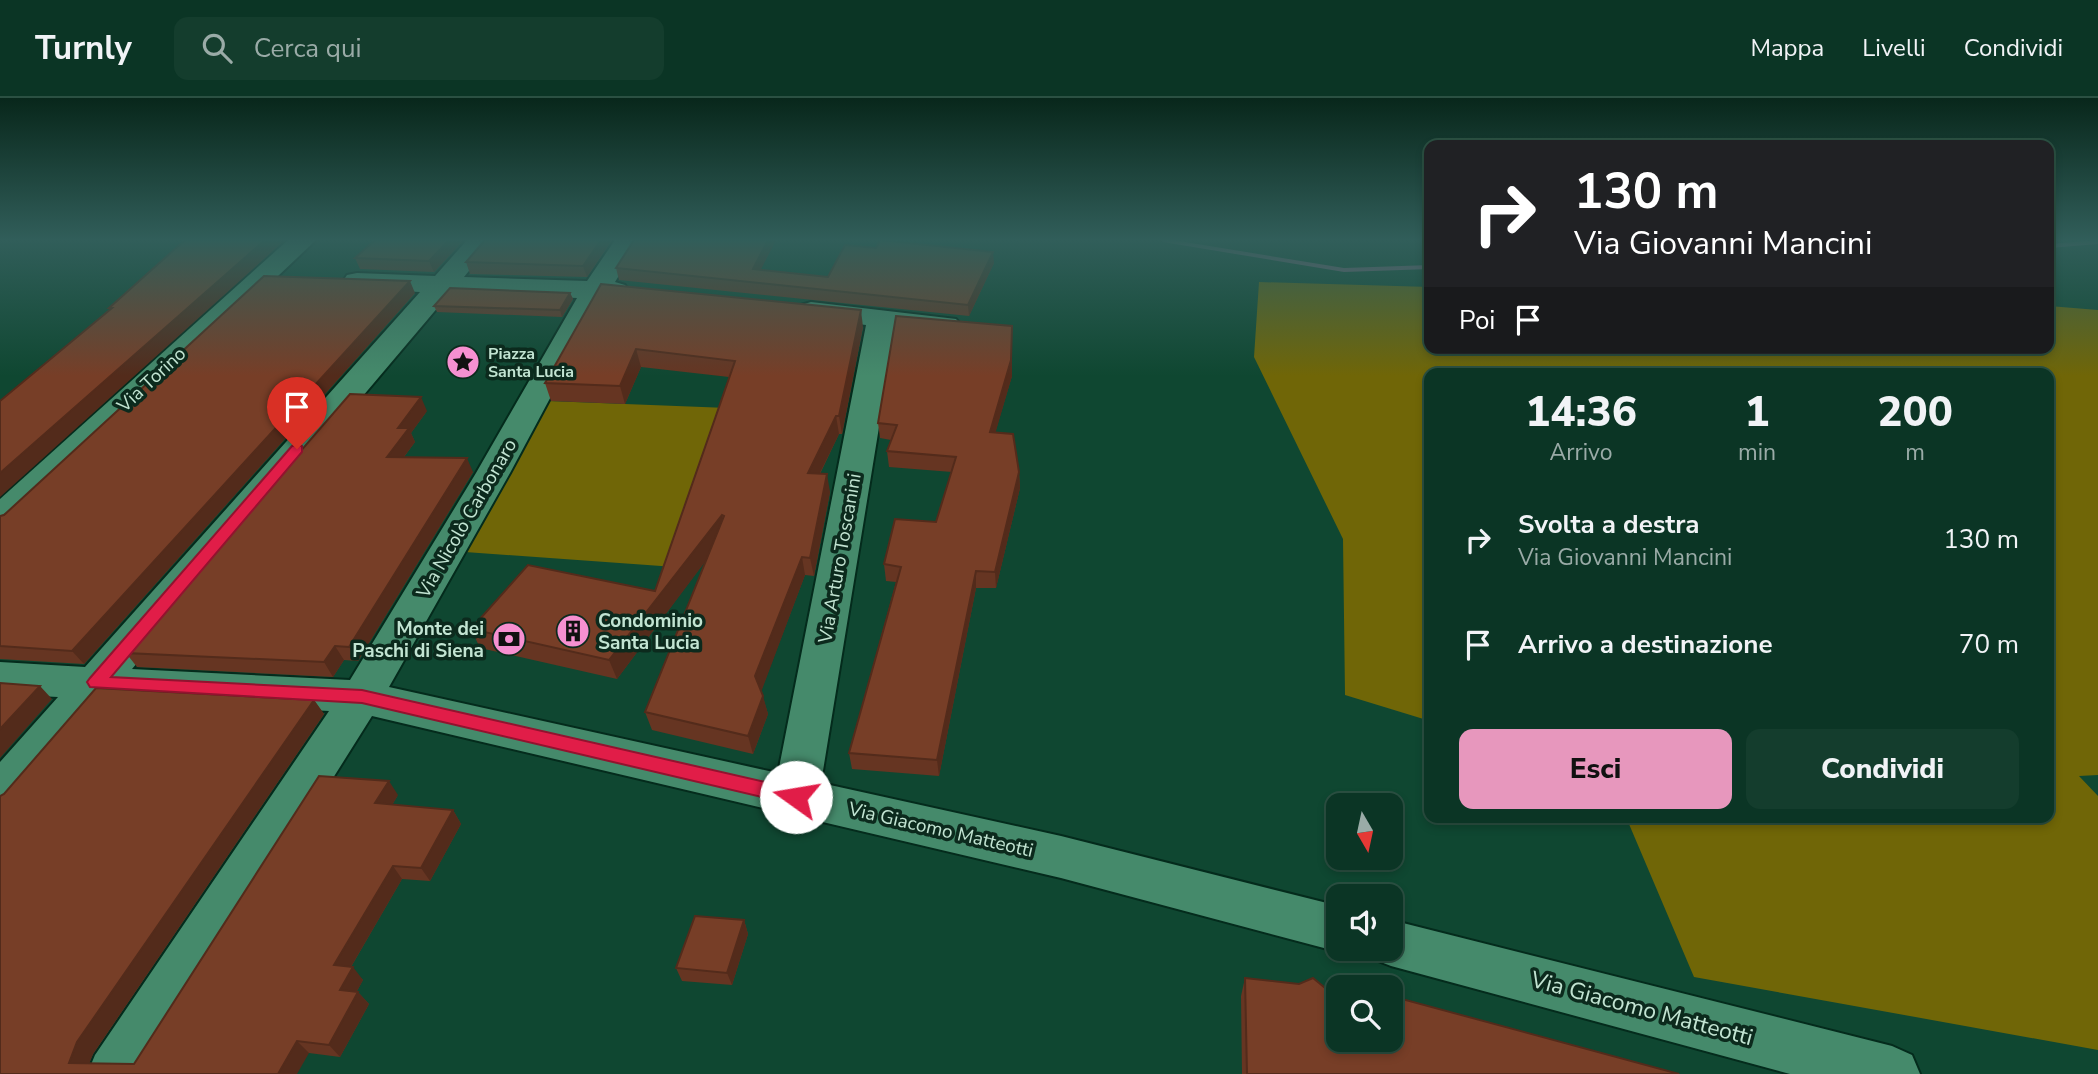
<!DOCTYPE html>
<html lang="it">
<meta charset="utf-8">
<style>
:root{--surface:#0b3525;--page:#143d2d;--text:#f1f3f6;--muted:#9aaba7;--line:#2b5042;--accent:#e797bd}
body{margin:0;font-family:"Nunito Sans",sans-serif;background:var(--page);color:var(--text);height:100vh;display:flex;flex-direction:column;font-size:26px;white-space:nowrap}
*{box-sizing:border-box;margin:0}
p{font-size:23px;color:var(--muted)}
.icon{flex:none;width:38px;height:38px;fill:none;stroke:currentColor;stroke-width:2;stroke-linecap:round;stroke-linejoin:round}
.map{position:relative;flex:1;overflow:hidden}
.details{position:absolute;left:1424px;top:270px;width:630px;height:455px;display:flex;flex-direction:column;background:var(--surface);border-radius:14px;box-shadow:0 4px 10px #0003,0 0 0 2px var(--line)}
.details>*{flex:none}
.top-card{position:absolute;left:1424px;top:42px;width:630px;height:214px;border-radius:14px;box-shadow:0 4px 10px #0003,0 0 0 2px var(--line);background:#202124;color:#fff;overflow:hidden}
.needle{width:46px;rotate:171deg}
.buttons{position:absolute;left:1326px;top:695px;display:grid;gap:14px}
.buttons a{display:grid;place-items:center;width:77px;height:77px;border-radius:14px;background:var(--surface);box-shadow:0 4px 10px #0003,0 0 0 2px var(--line);font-size:35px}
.pin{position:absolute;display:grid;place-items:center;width:60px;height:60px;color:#fff;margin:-72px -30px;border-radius:50% 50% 50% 0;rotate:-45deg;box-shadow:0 0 7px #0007}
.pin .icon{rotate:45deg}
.me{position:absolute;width:77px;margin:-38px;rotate:283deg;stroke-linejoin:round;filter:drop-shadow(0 0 5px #0008)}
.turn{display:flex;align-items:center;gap:24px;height:147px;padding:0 35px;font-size:32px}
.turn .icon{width:91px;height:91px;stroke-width:2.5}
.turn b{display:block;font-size:49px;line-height:60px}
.then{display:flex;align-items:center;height:66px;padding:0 35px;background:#0003;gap:14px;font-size:26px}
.eta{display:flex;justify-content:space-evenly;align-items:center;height:119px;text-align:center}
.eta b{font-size:42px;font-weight:800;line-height:49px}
.action{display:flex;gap:14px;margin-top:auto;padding:14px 35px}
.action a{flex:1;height:80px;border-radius:14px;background:var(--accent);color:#111;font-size:28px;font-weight:800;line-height:80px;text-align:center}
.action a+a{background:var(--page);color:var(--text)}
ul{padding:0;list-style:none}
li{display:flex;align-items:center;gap:21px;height:105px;padding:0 35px}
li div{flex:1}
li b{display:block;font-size:26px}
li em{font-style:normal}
header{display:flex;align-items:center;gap:42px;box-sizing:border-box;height:98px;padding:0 35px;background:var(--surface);border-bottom:2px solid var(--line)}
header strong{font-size:33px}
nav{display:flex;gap:38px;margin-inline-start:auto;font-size:24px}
.search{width:490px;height:63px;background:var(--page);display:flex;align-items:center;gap:18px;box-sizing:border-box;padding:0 24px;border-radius:14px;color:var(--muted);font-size:26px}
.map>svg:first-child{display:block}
</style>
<header>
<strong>Turnly</strong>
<div class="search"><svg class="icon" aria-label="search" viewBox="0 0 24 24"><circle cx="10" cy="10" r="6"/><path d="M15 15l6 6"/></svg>Cerca qui</div>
<nav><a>Mappa</a><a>Livelli</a><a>Condividi</a></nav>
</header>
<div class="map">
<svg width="2098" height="976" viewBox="0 0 2098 976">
<rect width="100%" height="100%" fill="#0f4731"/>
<!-- green -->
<g fill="#706607">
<path d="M 1259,184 L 1430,189 L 1430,250 L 2049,250 L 2049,208 L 2098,212 L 2098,677 L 2079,678 L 2098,698 L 2098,952 L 1694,879 L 1626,719 L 2049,719 L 2049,275 L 1430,275 L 1430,623 L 1345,597 L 1343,441 L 1254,259 Z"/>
<path d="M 548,303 L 728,310 L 675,469 L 465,454 Z"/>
</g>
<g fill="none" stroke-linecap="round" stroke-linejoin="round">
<!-- stream -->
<g fill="#8f6783" fill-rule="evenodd">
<path d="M 1160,142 L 1173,142 L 1344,170 L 1430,167 L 1430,171 L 1344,174 L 1163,144 Z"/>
<path d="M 2098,142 L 2098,146 L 2049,150 L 2049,146 Z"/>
</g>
<defs>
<g id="minor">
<path d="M 288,142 L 316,142 L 13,429 L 0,433 L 0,401 Z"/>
<path d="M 467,142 L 494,142 L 464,179 L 587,183 L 615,142 L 641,142 L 615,184 L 625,187 L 629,193 L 625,199 L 604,201 L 593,220 L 510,375 L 389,589 L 778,675 L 866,227 L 801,219 L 796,213 L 801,207 L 811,204 L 956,221 L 961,227 L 956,233 L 946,236 L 895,231 L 821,685 L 1061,738 L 1339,808 L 1339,850 L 1348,850 L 1339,854 L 1061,780 L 372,618 L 147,976 L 87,976 L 95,957 L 329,613 L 107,601 L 16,708 L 0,714 L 0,664 L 58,599 L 0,596 L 0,564 L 85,569 L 420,194 L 357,191 L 347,189 L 343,183 L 347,177 L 357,175 L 435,178 ZM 450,195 L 577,200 L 476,375 L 350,582 L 132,571 Z"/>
<path d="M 1391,822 L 1892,948 L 1912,957 L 1920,976 L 1790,976 L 1391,868 L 1373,861 L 1368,850 L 1391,850 Z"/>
</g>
</defs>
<!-- minor casing -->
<use href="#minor" stroke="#042b1c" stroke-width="4"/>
<!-- minor -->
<use href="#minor" fill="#458a6b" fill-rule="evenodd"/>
</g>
<!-- wall -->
<g fill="#663522">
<path d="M 375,142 L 464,142 L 434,174 L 360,171 L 355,160 Z"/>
<path d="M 485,142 L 612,142 L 587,179 L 470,176 L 466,164 Z"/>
<path d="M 634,142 L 776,142 L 760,172 L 828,179 L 994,165 L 969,218 L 619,182 L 616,170 Z"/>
<path d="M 601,186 L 863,229 L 842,336 L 839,336 L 820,376 L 830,394 L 814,478 L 805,477 L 761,593 L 768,616 L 753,656 L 652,632 L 645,614 L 706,462 L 617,581 L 480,550 L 471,531 L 655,493 L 729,279 L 641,269 L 625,306 L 551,303 L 545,285 Z"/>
<path d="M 415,195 L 84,566 L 0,561 L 0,418 Z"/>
<path d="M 570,195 L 573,201 L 562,219 L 437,214 L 434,208 Z"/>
<path d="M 1012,228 L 1012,278 L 995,335 L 1019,374 L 1020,390 L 996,490 L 976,490 L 939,678 L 852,671 L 849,655 L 896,484 L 886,483 L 884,466 L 936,424 L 952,374 L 889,369 L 887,353 L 891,342 L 880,340 L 878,325 Z"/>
<path d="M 427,313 L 411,335 L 415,344 L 404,359 L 473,374 L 358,563 L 344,562 L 333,579 L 137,569 L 126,555 Z"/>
<path d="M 314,602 L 324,616 L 93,956 L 89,965 L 134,966 L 398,697 L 392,707 L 453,712 L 461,726 L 430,783 L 402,781 L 351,869 L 363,882 L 357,893 L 369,906 L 340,959 L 309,955 L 0,976 Z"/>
<path d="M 744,822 L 748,836 L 732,887 L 682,883 L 676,870 Z"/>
<path d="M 1245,880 L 1324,889 L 1679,976 L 1242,976 L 1241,898 Z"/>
</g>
<!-- shaded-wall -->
<g fill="#532b1b">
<path d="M 265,142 L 285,142 L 0,399 L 0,375 Z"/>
<path d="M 449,142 L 464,142 L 434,174 L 429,163 Z"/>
<path d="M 601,142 L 612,142 L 587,179 L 583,168 Z"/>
<path d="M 768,142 L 776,142 L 755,183 L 753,171 Z"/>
<path d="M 993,154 L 994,165 L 969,218 L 968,207 Z"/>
<path d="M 410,183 L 415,195 L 84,566 L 72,553 Z"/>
<path d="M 570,195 L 573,201 L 562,219 L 560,212 Z"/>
<path d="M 861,212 L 863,229 L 842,336 L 839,318 Z"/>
<path d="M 1012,228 L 1012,278 L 991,350 L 990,334 Z"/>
<path d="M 636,251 L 641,269 L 625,306 L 620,288 Z"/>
<path d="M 421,299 L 427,313 L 411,335 L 415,344 L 394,372 L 387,359 L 398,330 Z"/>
<path d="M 836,318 L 839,336 L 811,393 L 808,375 Z"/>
<path d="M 467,360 L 473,374 L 358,563 L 349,549 Z"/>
<path d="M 1019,374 L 1020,390 L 996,490 L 995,474 Z"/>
<path d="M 827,376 L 830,394 L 814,478 L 810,460 Z"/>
<path d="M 722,417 L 726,436 L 617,581 L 609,562 Z"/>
<path d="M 802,459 L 805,477 L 760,597 L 755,578 Z"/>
<path d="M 976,473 L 976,490 L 939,678 L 937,662 Z"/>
<path d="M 335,548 L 344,562 L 333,579 L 324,564 Z"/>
<path d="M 40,588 L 52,601 L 0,660 L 0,631 Z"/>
<path d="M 763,598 L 768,616 L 753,656 L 748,638 Z"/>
<path d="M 314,602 L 324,616 L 93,956 L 85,976 L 69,965 L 77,944 Z"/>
<path d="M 389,683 L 398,697 L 385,719 L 375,705 Z"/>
<path d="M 453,712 L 461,726 L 430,783 L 421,770 Z"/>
<path d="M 393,768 L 402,781 L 345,879 L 334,867 Z"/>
<path d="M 744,822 L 748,836 L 732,887 L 727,875 Z"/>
<path d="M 353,869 L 363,882 L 351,904 L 340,892 Z"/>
<path d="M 358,894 L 369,906 L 340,959 L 329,947 Z"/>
<path d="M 297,943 L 309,955 L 297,976 L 278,976 Z"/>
</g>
<!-- building -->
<g fill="#773e27" stroke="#532b1b" stroke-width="2">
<path d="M 185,142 L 265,142 L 0,375 L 0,303 L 112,210 L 109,210 Z"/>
<path d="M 375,142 L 449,142 L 429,163 L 355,160 Z"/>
<path d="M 485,142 L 601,142 L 583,168 L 466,164 Z"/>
<path d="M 634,142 L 768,142 L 753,171 L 828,179 L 845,147 L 876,150 L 880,142 L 993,154 L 968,207 L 616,170 Z"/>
<path d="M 264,178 L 410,183 L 72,553 L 0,548 L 0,418 L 4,417 Z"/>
<path d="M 601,186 L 861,212 L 839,318 L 836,318 L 808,375 L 827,376 L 810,460 L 802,459 L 755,578 L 763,598 L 748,638 L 645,614 L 724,418 L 722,417 L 609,562 L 471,531 L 528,467 L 655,493 L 735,263 L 636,251 L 620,288 L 545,285 Z"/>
<path d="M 450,190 L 570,195 L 560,212 L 434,208 Z"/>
<path d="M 896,218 L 1012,228 L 1011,262 L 990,334 L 1013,336 L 1019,374 L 995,474 L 976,473 L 937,662 L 849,655 L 901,469 L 884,466 L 895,421 L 936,424 L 956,359 L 887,353 L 897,327 L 878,325 Z"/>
<path d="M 350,296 L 421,299 L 398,330 L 409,330 L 387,359 L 467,360 L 349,549 L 335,548 L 324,564 L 126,555 Z"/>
<path d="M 0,585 L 40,588 L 0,631 Z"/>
<path d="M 96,590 L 314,602 L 77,944 L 69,965 L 134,966 L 319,678 L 389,683 L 375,705 L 453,712 L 421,770 L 393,768 L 334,867 L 353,869 L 340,892 L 358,894 L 329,947 L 297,943 L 278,976 L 0,976 L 0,698 L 4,696 Z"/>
<path d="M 695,818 L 744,822 L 727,875 L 676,870 Z"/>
<path d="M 1245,880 L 1299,886 L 1313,880 L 1324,889 L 1339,891 L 1339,942 L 1391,942 L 1391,898 L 1679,976 L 1247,976 Z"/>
</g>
<!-- sky -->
<linearGradient id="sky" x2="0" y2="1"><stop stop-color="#08271b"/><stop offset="0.51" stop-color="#315e5a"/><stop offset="1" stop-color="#315e5a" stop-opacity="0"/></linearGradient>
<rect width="2098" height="278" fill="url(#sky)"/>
<!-- route -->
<path fill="#e11d48" stroke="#92132f" stroke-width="2" d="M 297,347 L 302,348 L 302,354 L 111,579 L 362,592 L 796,691 L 802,694 L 805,699 L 802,705 L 796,707 L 362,605 L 90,589 L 87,584 L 90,580 L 292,348 Z"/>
<!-- icons -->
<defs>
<symbol id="sight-disc" viewBox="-11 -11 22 22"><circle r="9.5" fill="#f690d1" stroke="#0c2a1d"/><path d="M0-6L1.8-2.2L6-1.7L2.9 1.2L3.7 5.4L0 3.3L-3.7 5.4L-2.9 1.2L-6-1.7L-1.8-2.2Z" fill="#111"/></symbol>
<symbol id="building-disc" viewBox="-11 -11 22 22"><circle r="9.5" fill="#f690d1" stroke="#0c2a1d"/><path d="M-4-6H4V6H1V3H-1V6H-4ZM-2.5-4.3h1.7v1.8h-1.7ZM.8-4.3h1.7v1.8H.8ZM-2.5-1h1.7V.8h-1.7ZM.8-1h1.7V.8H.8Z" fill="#111"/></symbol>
<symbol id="bank-disc" viewBox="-11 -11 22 22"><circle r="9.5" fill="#f690d1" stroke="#0c2a1d"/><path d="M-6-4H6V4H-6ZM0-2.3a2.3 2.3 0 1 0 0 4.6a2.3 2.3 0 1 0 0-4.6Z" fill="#111"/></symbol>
</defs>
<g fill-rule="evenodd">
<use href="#sight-disc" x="444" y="245" width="38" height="38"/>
<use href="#building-disc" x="554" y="514" width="38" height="38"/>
<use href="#bank-disc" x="490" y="522" width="38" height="38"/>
</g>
<g text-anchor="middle" stroke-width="7" stroke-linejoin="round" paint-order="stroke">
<!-- far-poi labels -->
<g font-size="16" font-weight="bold" fill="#c2e4d2" stroke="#0c2a1d" text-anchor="start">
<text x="488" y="261">Piazza<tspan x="488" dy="18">Santa Lucia</tspan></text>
</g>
<!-- street labels -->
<g font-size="19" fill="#c2e4d2" stroke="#0c2a1d">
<text transform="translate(151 281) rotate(-43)" y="7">Via Torino</text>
<text transform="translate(466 420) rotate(-60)" y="7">Via Nicolò Carbonaro</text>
<text transform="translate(839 460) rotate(-80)" y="7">Via Arturo Toscanini</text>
<text transform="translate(941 731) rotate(13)" y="7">Via Giacomo Matteotti</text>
</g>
<!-- poi labels -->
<g font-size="19" font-weight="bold" fill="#c2e4d2" stroke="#0c2a1d" text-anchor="start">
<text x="598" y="529">Condominio<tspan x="598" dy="22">Santa Lucia</tspan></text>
<text x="484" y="537" text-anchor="end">Monte dei<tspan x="484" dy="22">Paschi di Siena</tspan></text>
</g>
<!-- near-street labels -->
<g font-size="23" fill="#c2e4d2" stroke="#0c2a1d">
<text transform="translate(1642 910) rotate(15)" y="8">Via Giacomo Matteotti</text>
</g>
</g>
</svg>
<div class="buttons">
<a><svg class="needle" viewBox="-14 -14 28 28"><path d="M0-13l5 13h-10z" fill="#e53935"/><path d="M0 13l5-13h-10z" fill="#9aaba7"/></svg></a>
<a><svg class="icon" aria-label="sound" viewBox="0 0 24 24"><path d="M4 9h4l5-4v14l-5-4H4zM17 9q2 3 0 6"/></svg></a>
<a><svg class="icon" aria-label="search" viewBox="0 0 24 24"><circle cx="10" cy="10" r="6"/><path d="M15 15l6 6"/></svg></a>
</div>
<div class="pin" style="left:297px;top:351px;background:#d93025"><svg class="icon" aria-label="arrive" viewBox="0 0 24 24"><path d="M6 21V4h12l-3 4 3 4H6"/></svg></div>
<svg class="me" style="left:796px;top:699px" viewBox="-20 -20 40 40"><circle r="19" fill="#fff"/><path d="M0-13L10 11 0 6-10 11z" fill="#e11d48"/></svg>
<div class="top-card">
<div class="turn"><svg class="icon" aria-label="right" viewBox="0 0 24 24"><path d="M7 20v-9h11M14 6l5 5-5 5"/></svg><div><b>130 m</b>Via Giovanni Mancini</div></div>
<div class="then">Poi<svg class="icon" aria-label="arrive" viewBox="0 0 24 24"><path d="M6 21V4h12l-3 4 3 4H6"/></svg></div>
</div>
<section class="details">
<div class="eta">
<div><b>14:36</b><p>Arrivo</p></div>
<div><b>1</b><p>min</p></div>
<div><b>200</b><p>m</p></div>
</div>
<ul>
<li><svg class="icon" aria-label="right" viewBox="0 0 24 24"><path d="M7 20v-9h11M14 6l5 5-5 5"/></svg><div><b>Svolta a destra</b><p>Via Giovanni Mancini</p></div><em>130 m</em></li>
<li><svg class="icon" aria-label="arrive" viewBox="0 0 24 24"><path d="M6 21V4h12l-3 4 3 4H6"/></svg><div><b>Arrivo a destinazione</b></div><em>70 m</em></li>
</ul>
<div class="action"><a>Esci</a><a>Condividi</a></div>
</section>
</div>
